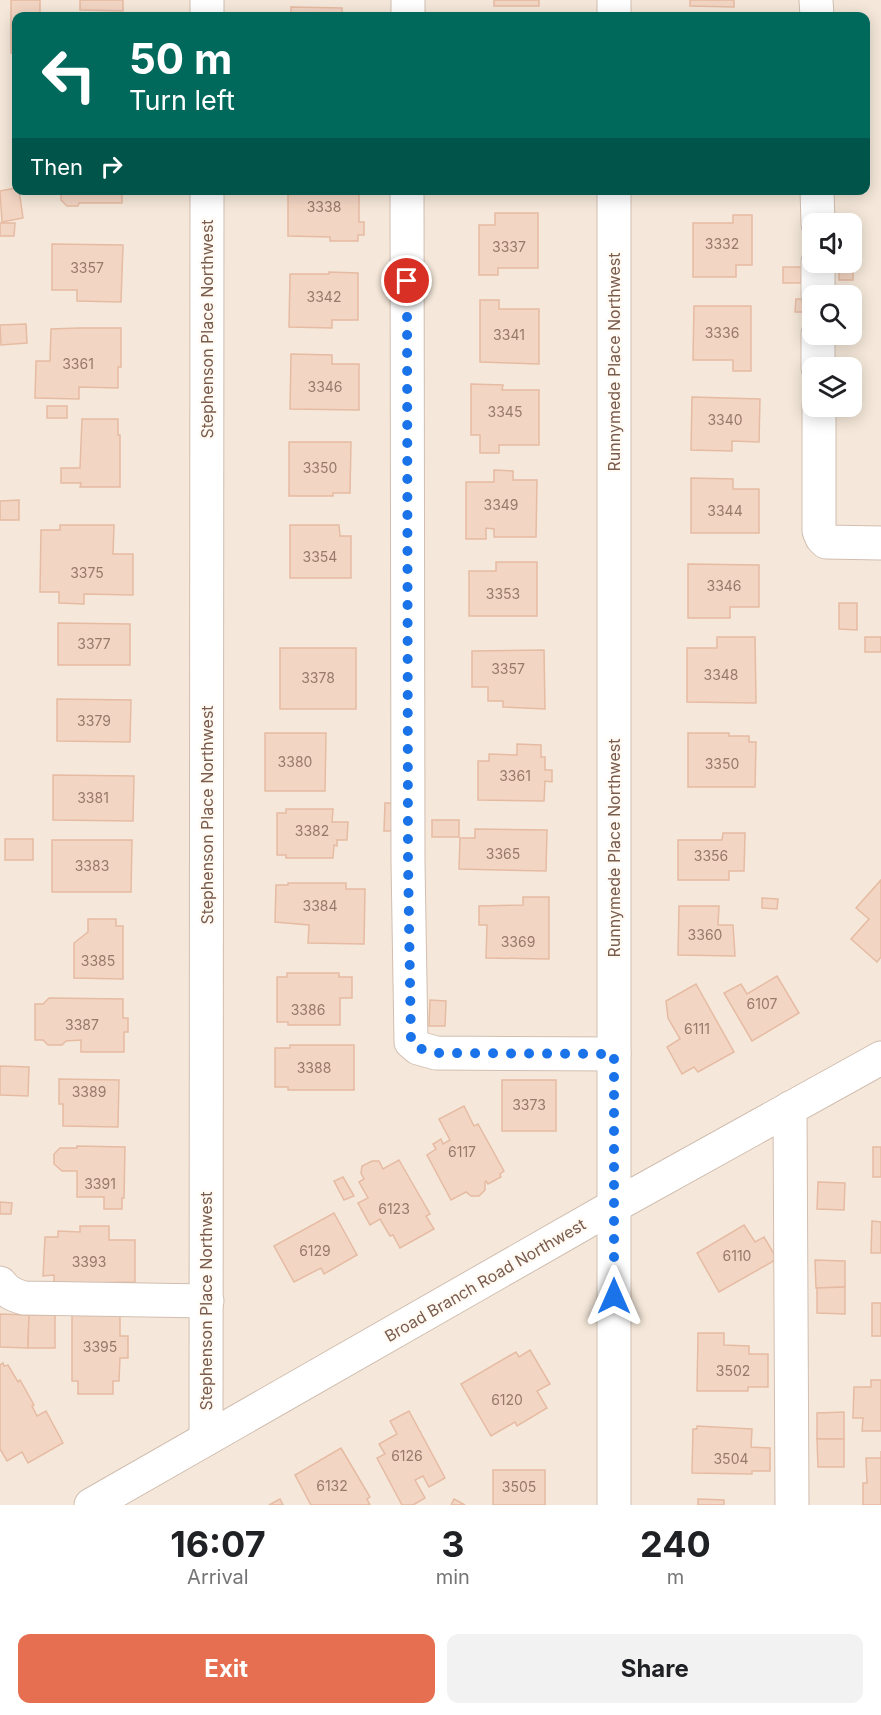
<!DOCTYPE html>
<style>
:root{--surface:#fff;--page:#f2f2f2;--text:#202124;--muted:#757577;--accent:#e76f51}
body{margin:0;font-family:Inter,sans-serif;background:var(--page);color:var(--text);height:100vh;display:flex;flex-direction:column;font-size:22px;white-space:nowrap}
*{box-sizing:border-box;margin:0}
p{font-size:20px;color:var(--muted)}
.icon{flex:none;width:33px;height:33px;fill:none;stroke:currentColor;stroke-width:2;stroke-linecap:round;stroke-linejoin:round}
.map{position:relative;height:1505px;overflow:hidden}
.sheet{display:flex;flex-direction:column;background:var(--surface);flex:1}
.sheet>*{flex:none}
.top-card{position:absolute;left:12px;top:12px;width:858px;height:183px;border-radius:12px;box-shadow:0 3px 15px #0003;background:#00695c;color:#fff;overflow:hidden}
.fabs{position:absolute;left:802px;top:213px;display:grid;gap:12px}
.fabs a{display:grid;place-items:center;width:60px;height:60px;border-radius:12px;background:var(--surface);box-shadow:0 3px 15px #0003;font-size:30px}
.pin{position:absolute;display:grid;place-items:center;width:51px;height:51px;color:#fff;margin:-26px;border:3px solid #fff;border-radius:50%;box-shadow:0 2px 6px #0007}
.me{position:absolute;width:66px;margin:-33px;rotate:0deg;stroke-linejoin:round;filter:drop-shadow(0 0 4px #0008)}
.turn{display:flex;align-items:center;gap:21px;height:126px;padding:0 18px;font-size:27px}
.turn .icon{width:78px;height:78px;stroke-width:2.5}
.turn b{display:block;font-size:42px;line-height:51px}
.then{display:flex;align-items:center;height:57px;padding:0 18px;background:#0003;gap:12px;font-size:22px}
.eta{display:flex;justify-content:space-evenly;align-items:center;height:102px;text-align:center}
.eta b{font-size:36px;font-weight:700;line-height:42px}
.cta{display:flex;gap:12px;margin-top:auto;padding:12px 18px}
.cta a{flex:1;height:69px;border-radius:12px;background:var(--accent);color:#fff;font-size:24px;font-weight:700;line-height:69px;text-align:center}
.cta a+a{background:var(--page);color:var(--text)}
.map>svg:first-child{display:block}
</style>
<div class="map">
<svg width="881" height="1505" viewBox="0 0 881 1505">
<rect width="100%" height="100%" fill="#fdf6ec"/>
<!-- residential -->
<path fill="#f5e8da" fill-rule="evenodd" d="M 0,0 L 881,0 L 881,1505 L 0,1505 ZM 16,16 L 866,16 L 866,190 L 16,190 ZM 813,224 L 852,224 L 852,262 L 813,262 ZM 813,296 L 852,296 L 852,334 L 813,334 ZM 813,368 L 852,368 L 852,406 L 813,406 Z"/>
<!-- building -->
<g fill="#f3d5c3" stroke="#e6bba3" stroke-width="1.5">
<path d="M 11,0 L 40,0 L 40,16 L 16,16 L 16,25 L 11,25 Z"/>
<path d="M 80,0 L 123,0 L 123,11 L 80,10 Z"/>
<rect x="494" y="0" width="45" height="6"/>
<path d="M 690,0 L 734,0 L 734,7 L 690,6 Z"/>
<path d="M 291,7 L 342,8 L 342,16 L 291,16 Z"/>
<rect x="11" y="25" width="5" height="28"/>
<path d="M 16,188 L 16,190 L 19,190 L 23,218 L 2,222 L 0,191 Z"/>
<path d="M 61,190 L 122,190 L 122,203 L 79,203 L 78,206 L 67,206 L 61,200 Z"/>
<path d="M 288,190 L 359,192 L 359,222 L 364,222 L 364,235 L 358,235 L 358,241 L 330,241 L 330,237 L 288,236 Z"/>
<path d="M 495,213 L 538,213 L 538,268 L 498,268 L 498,275 L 479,275 L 479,225 L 495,225 Z"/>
<path d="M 733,215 L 752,215 L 752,265 L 736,265 L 736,277 L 693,277 L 693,223 L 733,223 Z"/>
<path d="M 0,223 L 15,223 L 14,236 L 0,236 Z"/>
<path d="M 52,244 L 123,245 L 121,302 L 77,301 L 77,290 L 52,290 Z"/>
<rect x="839" y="264" width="14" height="16"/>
<path d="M 783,267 L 802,267 L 801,283 L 783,283 Z"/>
<path d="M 329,272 L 358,273 L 358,320 L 332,320 L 332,328 L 289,327 L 290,274 L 329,274 Z"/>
<path d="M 796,299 L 808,299 L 808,312 L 795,312 Z"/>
<path d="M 480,300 L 499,300 L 499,309 L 539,309 L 539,364 L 480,362 Z"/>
<path d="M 694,306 L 751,306 L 751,371 L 733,371 L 733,360 L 693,360 Z"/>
<path d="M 26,324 L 27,343 L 1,345 L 0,325 Z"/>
<path d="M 78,328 L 121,328 L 121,367 L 118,367 L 118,388 L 79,387 L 79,399 L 35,398 L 36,361 L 50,361 L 51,329 Z"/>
<path d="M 291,354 L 332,355 L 332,364 L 359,364 L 359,410 L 290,409 Z"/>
<path d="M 471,384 L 503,385 L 502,390 L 539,390 L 539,445 L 499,445 L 499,453 L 480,453 L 480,435 L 471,435 Z"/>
<path d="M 692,397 L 760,399 L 759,442 L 732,441 L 732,451 L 691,450 Z"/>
<rect x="47" y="406" width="20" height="12"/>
<path d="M 82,419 L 118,419 L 118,435 L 120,435 L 120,487 L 80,487 L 81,483 L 61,483 L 61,468 L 80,468 Z"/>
<path d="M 289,442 L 351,442 L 350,493 L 333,493 L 333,496 L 289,496 Z"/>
<path d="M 494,470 L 513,471 L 513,480 L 537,480 L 536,537 L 494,537 L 494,529 L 486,528 L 486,539 L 466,539 L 466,482 L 494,482 Z"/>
<path d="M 691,478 L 733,479 L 733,489 L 759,489 L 759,533 L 691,533 Z"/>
<path d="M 19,500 L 19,520 L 0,520 L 0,501 Z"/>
<path d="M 60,525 L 114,525 L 113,554 L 133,554 L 133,595 L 84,594 L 84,604 L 59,603 L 59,592 L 40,592 L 41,530 L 60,530 Z"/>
<path d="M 290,525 L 339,525 L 340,536 L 351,536 L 351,578 L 290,578 Z"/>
<path d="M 496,562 L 537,562 L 537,616 L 469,616 L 469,571 L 496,571 Z"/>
<path d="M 688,564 L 759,565 L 759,607 L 730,607 L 730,618 L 688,618 Z"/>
<path d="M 839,603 L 857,603 L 857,630 L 839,629 Z"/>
<path d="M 58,623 L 130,624 L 130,665 L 58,665 Z"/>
<path d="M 717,637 L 755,637 L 756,703 L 687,702 L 687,648 L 717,648 Z"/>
<rect x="865" y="637" width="16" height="15"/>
<rect x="280" y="648" width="76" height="61"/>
<path d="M 544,650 L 545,709 L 503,707 L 503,701 L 488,701 L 488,687 L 472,687 L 472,651 Z"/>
<path d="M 57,699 L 131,700 L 130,742 L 57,741 Z"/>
<path d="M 265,733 L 326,733 L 325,791 L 265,791 Z"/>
<path d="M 688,733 L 729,733 L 729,736 L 749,736 L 749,742 L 756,742 L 755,787 L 688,787 Z"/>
<path d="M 517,744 L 541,745 L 541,757 L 545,757 L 545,770 L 552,770 L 552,782 L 545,781 L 544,801 L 478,800 L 478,761 L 489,761 L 489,754 L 517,755 Z"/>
<path d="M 53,775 L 134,776 L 133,821 L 53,820 Z"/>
<path d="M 385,803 L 404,803 L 403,831 L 384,831 Z"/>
<path d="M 286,809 L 333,809 L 332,822 L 348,822 L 347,840 L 337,840 L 337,846 L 334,845 L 333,858 L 286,858 L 286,855 L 277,855 L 277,813 L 286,813 Z"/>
<rect x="432" y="820" width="27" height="17"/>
<path d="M 475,829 L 547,830 L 546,871 L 459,869 L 460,838 L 475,838 Z"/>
<path d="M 723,833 L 745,833 L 744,871 L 729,871 L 729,880 L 678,880 L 678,840 L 722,840 Z"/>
<rect x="5" y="839" width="28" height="21"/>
<path d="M 52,840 L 132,840 L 131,892 L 52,892 Z"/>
<path d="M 881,880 L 881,957 L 877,962 L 851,939 L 869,919 L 856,908 Z"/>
<path d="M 288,883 L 346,883 L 346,889 L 365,889 L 364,944 L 308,943 L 309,925 L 275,922 L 276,885 L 288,885 Z"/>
<path d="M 523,897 L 549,897 L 549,959 L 486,958 L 487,925 L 479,925 L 479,906 L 523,905 Z"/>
<path d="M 762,898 L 778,899 L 777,909 L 762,908 Z"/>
<path d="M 679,906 L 719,906 L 718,925 L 733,925 L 735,956 L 678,955 Z"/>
<path d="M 88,919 L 116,919 L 116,926 L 123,926 L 123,979 L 74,978 L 74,943 L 88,932 Z"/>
<path d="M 287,973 L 339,973 L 339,977 L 352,977 L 352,998 L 340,998 L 340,1025 L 288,1025 L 288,1022 L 277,1022 L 277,977 L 287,977 Z"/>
<path d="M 777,976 L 799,1013 L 752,1041 L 724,993 L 741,984 L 747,994 Z"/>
<path d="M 696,984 L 734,1052 L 698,1072 L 694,1067 L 682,1074 L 667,1047 L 680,1039 L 668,1018 L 666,1001 Z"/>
<path d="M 49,998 L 123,999 L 123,1018 L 128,1018 L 128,1032 L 124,1032 L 124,1052 L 81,1052 L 81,1040 L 66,1041 L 62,1045 L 48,1045 L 43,1040 L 35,1040 L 35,1004 L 43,1004 Z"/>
<path d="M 430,1000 L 446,1001 L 445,1026 L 429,1026 Z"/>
<path d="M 290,1045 L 354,1045 L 354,1090 L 288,1090 L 288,1087 L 275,1087 L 275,1048 L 290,1048 Z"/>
<path d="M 0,1066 L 29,1067 L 28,1096 L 0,1095 Z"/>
<path d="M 59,1079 L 119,1080 L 118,1127 L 63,1126 L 63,1104 L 59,1104 Z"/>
<rect x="502" y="1080" width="54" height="51"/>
<path d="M 464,1106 L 474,1126 L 478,1124 L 504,1171 L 500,1174 L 501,1177 L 488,1184 L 486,1181 L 485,1182 L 485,1190 L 479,1196 L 471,1196 L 466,1192 L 451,1200 L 427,1155 L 436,1149 L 433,1144 L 441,1139 L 443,1144 L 450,1140 L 439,1119 Z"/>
<path d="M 77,1146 L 125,1147 L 124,1198 L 122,1198 L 122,1209 L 104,1209 L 104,1197 L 77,1197 L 77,1171 L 62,1171 L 54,1164 L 54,1154 L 60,1148 L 77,1148 Z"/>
<rect x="873" y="1147" width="8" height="30"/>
<path d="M 399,1160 L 430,1214 L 426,1216 L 434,1229 L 400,1248 L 393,1235 L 390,1236 L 380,1219 L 370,1225 L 358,1203 L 368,1198 L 359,1182 L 364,1179 L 361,1173 L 362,1166 L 372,1161 L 379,1161 L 383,1169 Z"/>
<path d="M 343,1177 L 354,1196 L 344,1200 L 334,1181 Z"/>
<path d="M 818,1182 L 845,1183 L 844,1210 L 817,1209 Z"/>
<path d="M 0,1202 L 12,1203 L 11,1214 L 0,1214 Z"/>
<path d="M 334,1213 L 357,1255 L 324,1274 L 321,1268 L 294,1282 L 274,1246 Z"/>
<path d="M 872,1221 L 881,1222 L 881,1253 L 871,1253 Z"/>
<path d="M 744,1225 L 755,1242 L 764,1237 L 777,1259 L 719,1292 L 697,1253 Z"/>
<path d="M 80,1226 L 109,1226 L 109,1240 L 135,1240 L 135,1282 L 54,1284 L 54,1275 L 43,1276 L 45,1237 L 58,1237 L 58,1231 L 80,1232 Z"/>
<path d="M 815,1260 L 845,1261 L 845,1287 L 816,1288 Z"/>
<path d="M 845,1287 L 845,1314 L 817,1313 L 817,1288 Z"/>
<rect x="872" y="1303" width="9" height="33"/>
<path d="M 72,1313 L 120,1313 L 120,1336 L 128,1336 L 128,1358 L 120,1358 L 119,1381 L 113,1381 L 113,1394 L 78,1394 L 78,1381 L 72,1381 Z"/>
<path d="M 0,1314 L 29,1315 L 28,1348 L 0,1347 Z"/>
<path d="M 29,1315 L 55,1315 L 55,1348 L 28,1348 Z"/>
<path d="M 698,1333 L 724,1333 L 724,1345 L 749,1346 L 749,1354 L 768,1354 L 768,1387 L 748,1387 L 748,1391 L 697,1391 Z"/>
<path d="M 530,1350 L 550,1384 L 537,1391 L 547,1408 L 517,1426 L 515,1422 L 491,1436 L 461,1384 L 516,1352 L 519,1357 Z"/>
<path d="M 3,1363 L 4,1366 L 8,1365 L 18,1382 L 20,1380 L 34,1405 L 32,1406 L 37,1416 L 46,1411 L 63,1443 L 28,1463 L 22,1452 L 7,1461 L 0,1449 L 0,1365 Z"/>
<path d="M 871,1380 L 881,1380 L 881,1431 L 862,1431 L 863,1418 L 853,1418 L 854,1387 L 871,1387 Z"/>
<path d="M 409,1411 L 445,1478 L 429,1487 L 423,1476 L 415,1480 L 425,1498 L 413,1505 L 402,1505 L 377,1458 L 385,1454 L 379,1444 L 397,1434 L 390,1421 Z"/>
<path d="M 844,1412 L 844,1439 L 817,1439 L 817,1413 Z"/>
<path d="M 697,1426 L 752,1429 L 751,1447 L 770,1448 L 770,1471 L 752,1471 L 752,1474 L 692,1473 L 693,1429 L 697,1429 Z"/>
<path d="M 817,1439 L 844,1439 L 844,1467 L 818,1467 Z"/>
<path d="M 341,1448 L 370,1497 L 367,1499 L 370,1505 L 311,1505 L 295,1475 Z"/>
<path d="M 881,1451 L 881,1505 L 863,1505 L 863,1483 L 867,1483 L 866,1458 L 881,1458 Z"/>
<rect x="493" y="1470" width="52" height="35"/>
<path d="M 280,1499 L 283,1505 L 269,1505 Z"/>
<path d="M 454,1499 L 465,1505 L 451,1505 Z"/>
<path d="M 698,1499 L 724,1500 L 724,1505 L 698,1505 Z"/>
</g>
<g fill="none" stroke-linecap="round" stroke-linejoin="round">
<defs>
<g id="minor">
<path d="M 207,0 L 207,16"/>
<path d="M 408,0 L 408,16"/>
<path d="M 614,0 L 614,16"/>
<path d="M 816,0 L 817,16"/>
<path d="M 407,190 L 408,862 L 411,1042 L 418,1048 L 436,1053 L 614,1054"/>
<path d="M 614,190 L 614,1505"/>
<path d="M 817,190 L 818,224"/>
<path d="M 818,262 L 818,296"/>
<path d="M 818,334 L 818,368"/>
<path d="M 819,406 L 819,531 L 822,538 L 826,542 L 881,543"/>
<path d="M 790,1108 L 792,1505"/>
<path d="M 0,1283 C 7,1292 13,1295 24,1298 L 207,1301"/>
<path d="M 206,1439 L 207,190"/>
<path d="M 91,1505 L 614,1206 L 881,1058"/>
</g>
</defs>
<!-- minor casing -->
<use href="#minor" stroke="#d1beb0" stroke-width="35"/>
<!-- minor -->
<use href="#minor" stroke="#fff" stroke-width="33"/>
</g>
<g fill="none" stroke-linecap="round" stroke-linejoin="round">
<!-- route -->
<path stroke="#1a73e8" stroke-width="10" stroke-dasharray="0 18" d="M 407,281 L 408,862 L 411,1042 L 418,1048 L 436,1053 L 614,1054 L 614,1296"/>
</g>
<g text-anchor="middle" stroke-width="4.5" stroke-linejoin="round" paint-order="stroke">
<!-- number labels -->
<g font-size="14" fill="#987a6a">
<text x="324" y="212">3338</text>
<text x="722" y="249">3332</text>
<text x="509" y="252">3337</text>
<text x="87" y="273">3357</text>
<text x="324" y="302">3342</text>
<text x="722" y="338">3336</text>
<text x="509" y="340">3341</text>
<text x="78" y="369">3361</text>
<text x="325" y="392">3346</text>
<text x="505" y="417">3345</text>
<text x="725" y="425">3340</text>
<text x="320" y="473">3350</text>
<text x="501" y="510">3349</text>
<text x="725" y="516">3344</text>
<text x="320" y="562">3354</text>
<text x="87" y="578">3375</text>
<text x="724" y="591">3346</text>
<text x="503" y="599">3353</text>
<text x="94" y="649">3377</text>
<text x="508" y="674">3357</text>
<text x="721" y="680">3348</text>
<text x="318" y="683">3378</text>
<text x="94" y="726">3379</text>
<text x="295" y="767">3380</text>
<text x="722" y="769">3350</text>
<text x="515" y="781">3361</text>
<text x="93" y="803">3381</text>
<text x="312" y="836">3382</text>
<text x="503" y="859">3365</text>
<text x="711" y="861">3356</text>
<text x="92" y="871">3383</text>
<text x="320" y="911">3384</text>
<text x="705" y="940">3360</text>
<text x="518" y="947">3369</text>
<text x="98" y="966">3385</text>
<text x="762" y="1009">6107</text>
<text x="308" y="1015">3386</text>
<text x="82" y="1030">3387</text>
<text x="697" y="1034">6111</text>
<text x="314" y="1073">3388</text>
<text x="89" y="1097">3389</text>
<text x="529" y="1110">3373</text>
<text x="462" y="1157">6117</text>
<text x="100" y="1189">3391</text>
<text x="394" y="1214">6123</text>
<text x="315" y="1256">6129</text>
<text x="737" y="1261">6110</text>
<text x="89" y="1267">3393</text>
<text x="100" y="1352">3395</text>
<text x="733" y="1376">3502</text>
<text x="507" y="1405">6120</text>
<text x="407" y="1461">6126</text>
<text x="731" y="1464">3504</text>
<text x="332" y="1491">6132</text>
<text x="519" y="1492">3505</text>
</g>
<!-- street labels -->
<g font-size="16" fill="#7a5c4d" stroke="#fffaf3">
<text transform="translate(207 329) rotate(-90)" y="6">Stephenson Place Northwest</text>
<text transform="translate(614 362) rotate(-90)" y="6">Runnymede Place Northwest</text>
<text transform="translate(207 815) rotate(-90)" y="6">Stephenson Place Northwest</text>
<text transform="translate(614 848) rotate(-90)" y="6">Runnymede Place Northwest</text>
<text transform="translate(485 1280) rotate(-30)" y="6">Broad Branch Road Northwest</text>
<text transform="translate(206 1301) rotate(-90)" y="6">Stephenson Place Northwest</text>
</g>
</g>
</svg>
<div class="fabs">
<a><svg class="icon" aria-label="sound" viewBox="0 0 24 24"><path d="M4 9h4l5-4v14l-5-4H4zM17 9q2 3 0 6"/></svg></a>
<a><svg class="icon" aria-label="search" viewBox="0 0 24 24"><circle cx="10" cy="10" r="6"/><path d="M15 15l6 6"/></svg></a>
<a><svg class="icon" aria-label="layers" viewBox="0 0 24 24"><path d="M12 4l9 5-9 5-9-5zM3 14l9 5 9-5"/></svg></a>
</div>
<div class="pin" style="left:407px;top:281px;background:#d93025"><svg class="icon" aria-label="arrive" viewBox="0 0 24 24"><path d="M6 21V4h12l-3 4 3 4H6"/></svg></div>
<svg class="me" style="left:614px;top:1296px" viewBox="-20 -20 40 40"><path d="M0-17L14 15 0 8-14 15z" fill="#1a73e8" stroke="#fff" stroke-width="4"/></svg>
<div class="top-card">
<div class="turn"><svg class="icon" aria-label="left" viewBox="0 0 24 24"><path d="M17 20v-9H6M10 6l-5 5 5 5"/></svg><div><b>50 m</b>Turn left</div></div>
<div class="then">Then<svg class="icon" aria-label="right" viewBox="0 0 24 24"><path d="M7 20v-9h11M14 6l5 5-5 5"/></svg></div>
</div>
</div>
<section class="sheet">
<div class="eta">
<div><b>16:07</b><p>Arrival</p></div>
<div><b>3</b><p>min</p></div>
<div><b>240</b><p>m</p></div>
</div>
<div class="cta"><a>Exit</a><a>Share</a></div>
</section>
